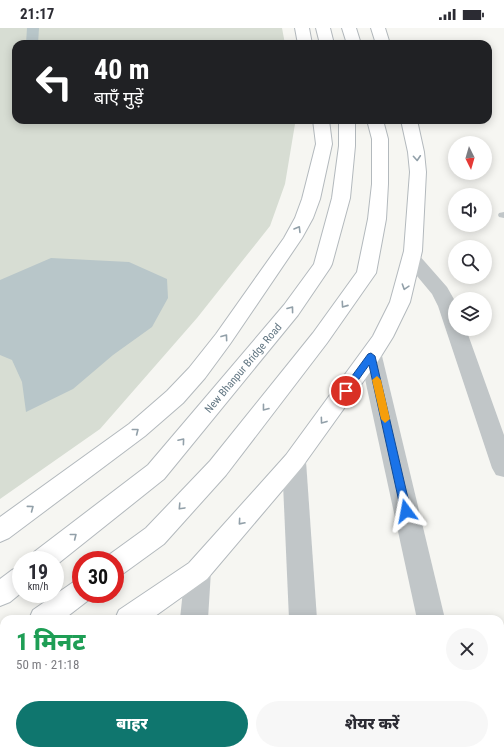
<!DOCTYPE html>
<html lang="hi">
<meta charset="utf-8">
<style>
:root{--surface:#fff;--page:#f7f7f7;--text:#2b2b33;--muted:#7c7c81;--accent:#0f766e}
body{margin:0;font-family:"Roboto Condensed","Noto Sans Devanagari",sans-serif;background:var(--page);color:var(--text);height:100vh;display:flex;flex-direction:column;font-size:15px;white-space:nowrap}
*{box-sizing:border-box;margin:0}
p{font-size:13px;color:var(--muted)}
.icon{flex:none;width:22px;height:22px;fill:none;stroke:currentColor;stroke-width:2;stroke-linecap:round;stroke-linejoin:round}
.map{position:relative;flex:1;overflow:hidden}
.panel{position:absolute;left:0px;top:587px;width:504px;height:140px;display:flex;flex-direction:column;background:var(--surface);border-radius:12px 12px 0 0;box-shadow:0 2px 10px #0003}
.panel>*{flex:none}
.hud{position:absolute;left:12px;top:12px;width:480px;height:84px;border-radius:12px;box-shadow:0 2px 10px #0003;background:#202124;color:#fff;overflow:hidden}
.needle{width:26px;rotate:175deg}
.buttons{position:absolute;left:448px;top:108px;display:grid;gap:8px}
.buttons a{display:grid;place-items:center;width:44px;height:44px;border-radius:50%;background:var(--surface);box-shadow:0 2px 10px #0003;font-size:20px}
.speed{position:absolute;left:12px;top:523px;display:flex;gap:8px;font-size:20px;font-weight:700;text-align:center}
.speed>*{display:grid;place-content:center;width:52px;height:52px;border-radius:50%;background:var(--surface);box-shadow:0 2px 10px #0003;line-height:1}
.speed small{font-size:10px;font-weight:400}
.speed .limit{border:6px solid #d22;background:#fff;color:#111}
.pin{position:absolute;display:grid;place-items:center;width:34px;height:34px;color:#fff;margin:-17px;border:2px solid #fff;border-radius:50%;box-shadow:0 1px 4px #0007}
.me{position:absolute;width:44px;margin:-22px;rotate:347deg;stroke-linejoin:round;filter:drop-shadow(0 0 3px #0008)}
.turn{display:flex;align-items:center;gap:14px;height:84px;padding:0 16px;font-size:18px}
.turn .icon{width:52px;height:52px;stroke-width:2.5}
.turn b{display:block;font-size:28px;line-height:34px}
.round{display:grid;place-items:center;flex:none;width:42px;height:42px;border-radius:21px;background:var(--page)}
.headline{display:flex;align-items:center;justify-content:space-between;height:68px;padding:0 16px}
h1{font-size:24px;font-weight:800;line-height:30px;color:#1e9e55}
.action{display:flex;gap:8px;margin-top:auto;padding:8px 16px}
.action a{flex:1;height:46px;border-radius:24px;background:var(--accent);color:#fff;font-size:16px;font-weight:800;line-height:46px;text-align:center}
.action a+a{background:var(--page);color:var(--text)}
.status{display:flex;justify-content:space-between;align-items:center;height:28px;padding:0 20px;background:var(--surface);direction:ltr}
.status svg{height:11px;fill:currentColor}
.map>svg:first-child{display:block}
</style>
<div class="status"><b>21:17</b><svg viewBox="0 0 49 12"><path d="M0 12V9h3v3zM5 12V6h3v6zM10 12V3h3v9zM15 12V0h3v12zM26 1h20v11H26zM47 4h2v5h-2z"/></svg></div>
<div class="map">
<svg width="504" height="727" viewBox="0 0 504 727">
<rect width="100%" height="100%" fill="#f6f6f2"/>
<!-- green -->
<path fill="#d7ddd3" d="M 0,0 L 282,0 L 285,16 L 16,16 L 16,92 L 294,92 L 295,96 L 285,156 L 270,198 L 197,290 L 100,401 L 0,471 Z"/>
<!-- water -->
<g fill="#b8c6c9">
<path d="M 27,0 L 39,0 L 38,16 L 26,16 Z"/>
<path d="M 51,230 L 129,234 L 167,251 L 168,270 L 152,299 L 113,327 L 73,361 L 26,384 L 22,354 L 12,332 L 0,327 L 0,252 Z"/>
</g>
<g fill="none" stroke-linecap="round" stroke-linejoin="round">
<defs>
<g id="secondary">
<path d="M 295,0 L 309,0 L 312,16 L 298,16 Z"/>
<path d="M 316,0 L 330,0 L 334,16 L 320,16 Z"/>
<path d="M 342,0 L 356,0 L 361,16 L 347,16 Z"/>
<path d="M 371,0 L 385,0 L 390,16 L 376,16 Z"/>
<path d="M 313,92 L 329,92 L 332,116 L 320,171 L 313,190 L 302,210 L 230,316 L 205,350 L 183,375 L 145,408 L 9,510 L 0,514 L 0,489 L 129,396 L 167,363 L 189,340 L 216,306 L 284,210 L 295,190 L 302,171 L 316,116 Z"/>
<path d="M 339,92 L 355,92 L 355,118 L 350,170 L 332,236 L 330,240 L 298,287 L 164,451 L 55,538 L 55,532 L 30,532 L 34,524 L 148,437 L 284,277 L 314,236 L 332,170 L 339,118 Z"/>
<path d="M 367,92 L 383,92 L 388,111 L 388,156 L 386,191 L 376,245 L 327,315 L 226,447 L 164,516 L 124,545 L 115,548 L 115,532 L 104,532 L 106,529 L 146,500 L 210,433 L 313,305 L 357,244 L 368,191 L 372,156 L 372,111 Z"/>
<path d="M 401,92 L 417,92 L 424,124 L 426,144 L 422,223 L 410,274 L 393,309 L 378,333 L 302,439 L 207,551 L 151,591 L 115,591 L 119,582 L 189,535 L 286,427 L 373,308 L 390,274 L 404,223 L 410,144 L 408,124 Z"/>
<path d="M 21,538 L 21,565 L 10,574 L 0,578 L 0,551 L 12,542 Z"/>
<path d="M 81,551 L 81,566 L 93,566 L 90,571 L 64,591 L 29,591 L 33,582 L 72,555 Z"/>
<path d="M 4,607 L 4,635 L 0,636 L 0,609 Z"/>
<path d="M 4,671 L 4,703 L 0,705 L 0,673 Z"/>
</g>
</defs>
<!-- secondary casing -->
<use href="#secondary" stroke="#b3b9bd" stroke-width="2"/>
<!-- lane -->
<path fill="#c1c6c8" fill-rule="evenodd" d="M 504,184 L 504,190 L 499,189 L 498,187 L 499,185 Z"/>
<!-- street -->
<g fill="#c1c6c8" fill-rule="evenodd">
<path d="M 411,224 L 418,226 L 447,259 L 455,273 L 455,301 L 466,301 L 504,407 L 504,449 L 496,447 L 492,440 L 438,278 L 432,266 L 402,230 L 404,226 Z"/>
<path d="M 371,321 L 378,323 L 382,328 L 445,591 L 417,591 L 360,328 L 364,323 Z"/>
<path d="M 294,424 L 302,427 L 306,433 L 317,591 L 289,591 L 282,433 L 286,427 Z"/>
<path d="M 198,532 L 207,535 L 211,543 L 208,591 L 180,591 L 185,543 L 189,535 Z"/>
<rect x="500" y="640" width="4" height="28"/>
<rect x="16" y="723" width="30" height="4"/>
<rect x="171" y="723" width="30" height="4"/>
<path d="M 297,723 L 327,723 L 328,727 L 298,727 Z"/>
<rect x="445" y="723" width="30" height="4"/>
</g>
<!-- secondary -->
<use href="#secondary" fill="#fff" fill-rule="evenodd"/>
</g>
<!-- one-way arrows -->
<defs><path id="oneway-chevron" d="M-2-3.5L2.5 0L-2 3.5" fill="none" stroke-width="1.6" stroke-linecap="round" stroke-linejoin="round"/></defs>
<g stroke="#92a0a9">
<use href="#oneway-chevron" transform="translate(417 130) rotate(86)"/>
<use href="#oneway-chevron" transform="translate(298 201) rotate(-59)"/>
<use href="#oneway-chevron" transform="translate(405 259) rotate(108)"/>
<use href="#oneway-chevron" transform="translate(344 277) rotate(125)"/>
<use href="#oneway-chevron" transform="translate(291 281) rotate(-53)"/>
<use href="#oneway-chevron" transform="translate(225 309) rotate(-54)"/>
<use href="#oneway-chevron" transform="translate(265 380) rotate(128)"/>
<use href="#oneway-chevron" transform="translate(323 393) rotate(126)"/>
<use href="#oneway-chevron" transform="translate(136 403) rotate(-38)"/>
<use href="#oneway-chevron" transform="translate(182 413) rotate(-50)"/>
<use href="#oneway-chevron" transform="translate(181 479) rotate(133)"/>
<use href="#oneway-chevron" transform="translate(31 480) rotate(-37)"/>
<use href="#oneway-chevron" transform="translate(241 494) rotate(131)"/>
<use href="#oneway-chevron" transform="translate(74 508) rotate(-38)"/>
</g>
<!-- route -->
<path fill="#1a73e8" stroke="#114b97" d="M 371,325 L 375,328 L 411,483 L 410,486 L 406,487 L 402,486 L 401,483 L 369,337 L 349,365 L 346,366 L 341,363 L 368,326 Z"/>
<!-- slow -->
<path fill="#f59e0b" d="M 377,348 L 381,352 L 390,391 L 385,395 L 381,391 L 372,352 Z"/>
<g text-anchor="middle" stroke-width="4" stroke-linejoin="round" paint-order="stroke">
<!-- street labels -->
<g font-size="11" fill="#647884" stroke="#fff">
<text transform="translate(243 340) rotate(-50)" y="4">New Bhanpur Bridge Road</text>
</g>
</g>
</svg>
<div class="buttons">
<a><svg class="needle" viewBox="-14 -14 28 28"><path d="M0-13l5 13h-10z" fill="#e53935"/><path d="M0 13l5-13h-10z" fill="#7c7c81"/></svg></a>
<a><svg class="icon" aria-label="sound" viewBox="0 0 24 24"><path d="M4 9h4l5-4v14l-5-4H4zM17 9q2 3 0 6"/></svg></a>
<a><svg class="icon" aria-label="search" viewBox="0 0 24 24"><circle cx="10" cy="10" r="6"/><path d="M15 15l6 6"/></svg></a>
<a><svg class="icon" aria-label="layers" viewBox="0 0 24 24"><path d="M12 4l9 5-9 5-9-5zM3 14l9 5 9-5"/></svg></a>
</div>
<div class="speed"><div>19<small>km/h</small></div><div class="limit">30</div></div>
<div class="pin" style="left:346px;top:363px;background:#d93025"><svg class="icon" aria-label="arrive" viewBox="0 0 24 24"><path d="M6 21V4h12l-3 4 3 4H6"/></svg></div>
<svg class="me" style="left:406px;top:483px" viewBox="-20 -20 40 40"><path d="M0-17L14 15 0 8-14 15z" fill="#1a73e8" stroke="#fff" stroke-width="4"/></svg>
<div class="hud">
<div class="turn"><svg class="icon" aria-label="left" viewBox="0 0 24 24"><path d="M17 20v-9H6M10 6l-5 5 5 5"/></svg><div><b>40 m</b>बाएँ मुड़ें</div></div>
</div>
<section class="panel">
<div class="headline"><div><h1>1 मिनट</h1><p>50 m · 21:18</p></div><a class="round"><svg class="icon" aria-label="close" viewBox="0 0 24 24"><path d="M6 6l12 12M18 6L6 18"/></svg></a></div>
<div class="action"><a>बाहर</a><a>शेयर करें</a></div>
</section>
</div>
